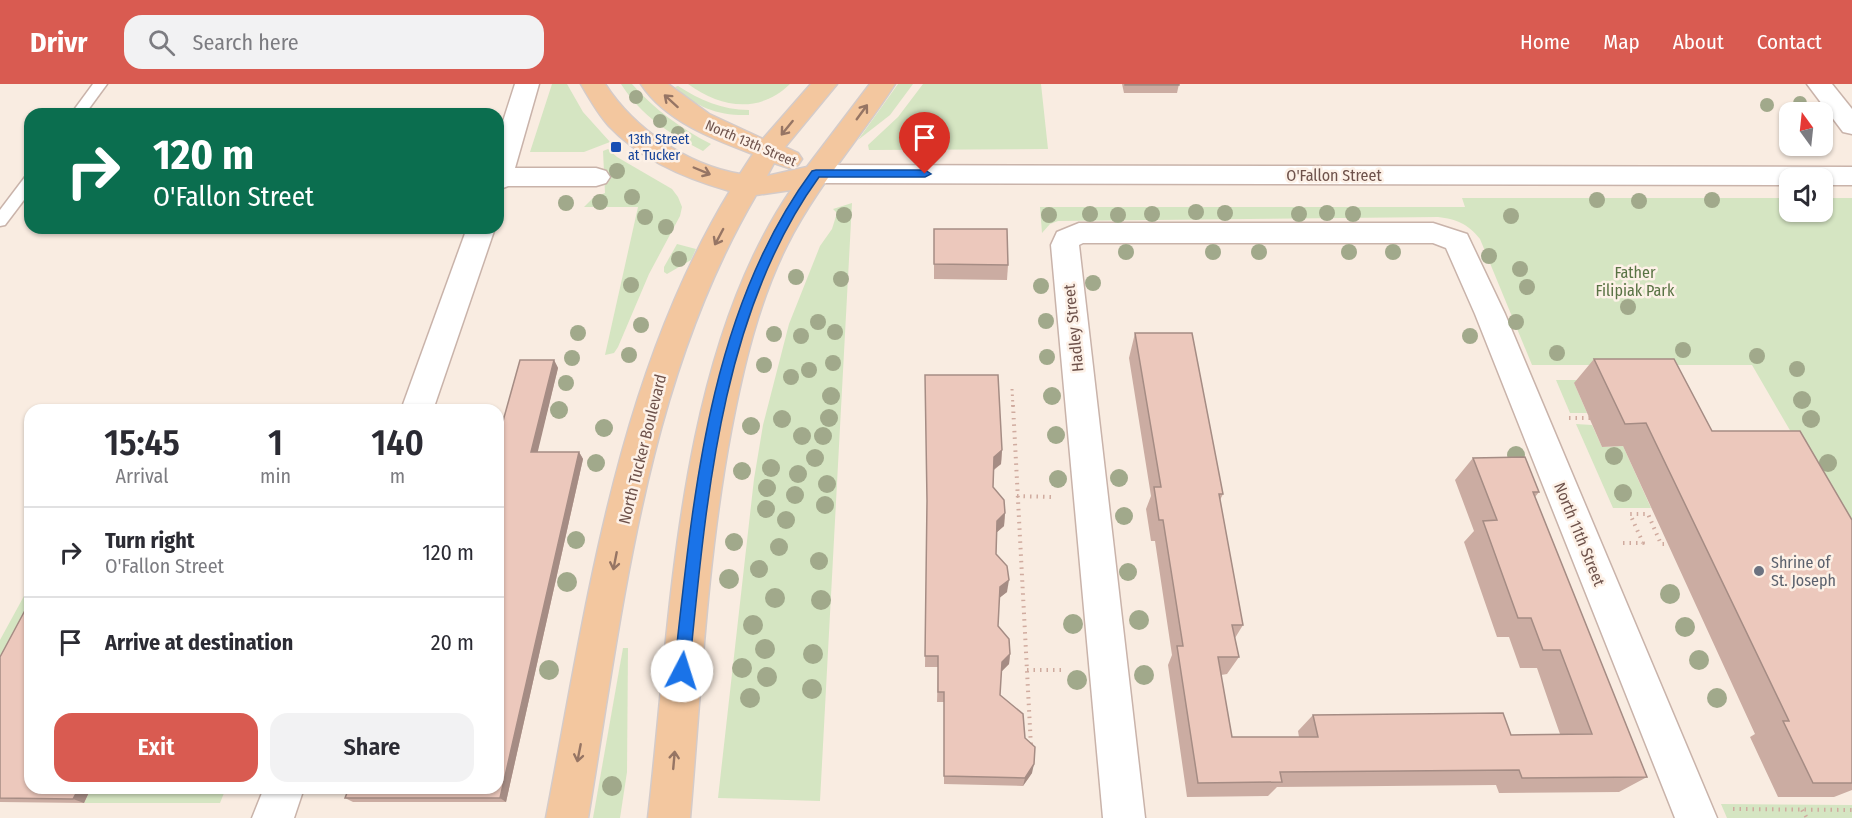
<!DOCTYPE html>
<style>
:root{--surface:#fff;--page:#f2f2f3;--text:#2b2b33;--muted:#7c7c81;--line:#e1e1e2;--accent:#d95b51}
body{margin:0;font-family:"Fira Sans Condensed",sans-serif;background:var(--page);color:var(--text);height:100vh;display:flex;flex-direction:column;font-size:22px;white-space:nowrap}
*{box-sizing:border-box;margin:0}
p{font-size:20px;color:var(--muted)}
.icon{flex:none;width:33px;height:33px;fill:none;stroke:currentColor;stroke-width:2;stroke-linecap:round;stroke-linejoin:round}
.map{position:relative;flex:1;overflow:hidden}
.side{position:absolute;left:24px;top:320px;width:480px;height:390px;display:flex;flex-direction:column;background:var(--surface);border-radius:18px;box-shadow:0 2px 4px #0004}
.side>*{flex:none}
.banner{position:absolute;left:24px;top:24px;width:480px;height:126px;border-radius:18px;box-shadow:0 2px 4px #0004;background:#0b6e4f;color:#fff;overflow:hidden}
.needle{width:39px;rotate:345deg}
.fabs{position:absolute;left:1779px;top:18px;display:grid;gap:12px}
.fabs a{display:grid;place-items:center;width:54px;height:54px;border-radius:12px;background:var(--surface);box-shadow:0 2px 4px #0004;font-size:30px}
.pin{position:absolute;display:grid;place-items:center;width:51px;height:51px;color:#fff;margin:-62px -26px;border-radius:50% 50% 50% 0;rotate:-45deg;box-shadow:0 0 6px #0007}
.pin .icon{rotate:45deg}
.me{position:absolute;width:66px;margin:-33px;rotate:5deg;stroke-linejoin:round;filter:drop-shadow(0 0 4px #0008)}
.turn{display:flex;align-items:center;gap:21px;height:126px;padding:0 30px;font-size:27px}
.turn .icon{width:78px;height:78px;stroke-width:2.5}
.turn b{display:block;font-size:42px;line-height:51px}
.eta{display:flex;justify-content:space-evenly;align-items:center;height:102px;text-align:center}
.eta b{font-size:36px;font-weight:600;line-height:42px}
.cta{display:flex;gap:12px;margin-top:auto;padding:12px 30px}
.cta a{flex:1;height:69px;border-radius:18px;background:var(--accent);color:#fff;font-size:24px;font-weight:600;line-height:69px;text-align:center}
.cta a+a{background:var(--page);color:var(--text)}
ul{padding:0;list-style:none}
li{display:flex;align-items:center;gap:18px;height:90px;padding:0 30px;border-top:2px solid var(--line)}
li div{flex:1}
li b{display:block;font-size:22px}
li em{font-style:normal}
header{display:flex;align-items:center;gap:36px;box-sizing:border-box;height:84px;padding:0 30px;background:var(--accent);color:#fff}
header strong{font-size:28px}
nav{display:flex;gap:33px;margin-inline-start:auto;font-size:21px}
.search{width:420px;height:54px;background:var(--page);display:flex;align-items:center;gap:15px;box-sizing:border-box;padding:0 21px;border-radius:18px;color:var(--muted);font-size:22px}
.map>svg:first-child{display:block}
</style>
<header>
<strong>Drivr</strong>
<div class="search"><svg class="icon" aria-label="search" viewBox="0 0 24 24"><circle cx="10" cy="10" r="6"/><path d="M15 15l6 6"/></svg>Search here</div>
<nav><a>Home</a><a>Map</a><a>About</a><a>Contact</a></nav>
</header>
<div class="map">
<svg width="1852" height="734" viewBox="0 0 1852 734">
<rect width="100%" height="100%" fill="#f9ece1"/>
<!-- green -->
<g fill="#d5e5c2">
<path d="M 552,0 L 567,0 L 583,28 L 610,58 L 584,68 L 530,68 Z"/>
<path d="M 621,0 L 632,0 C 655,26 680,44 711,60 L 703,67 C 670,50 641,32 621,0 Z"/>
<path d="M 688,0 L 790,0 C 759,30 721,24 688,0 Z"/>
<path d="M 898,0 L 913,0 L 890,31 L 858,56 Z"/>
<path d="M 923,0 L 1041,0 L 1048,65 L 869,66 L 868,61 L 898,33 Z"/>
<path d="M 678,2 C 700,16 722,26 749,26 L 749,31 C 719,32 697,24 675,3 Z"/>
<path d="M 608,65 L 617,73 L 672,105 L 678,113 L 682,123 L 680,132 L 649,190 L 618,263 L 614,269 L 605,271 L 638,123 L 584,123 L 593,114 L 605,109 L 603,67 Z"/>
<path d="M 1462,114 L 1789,114 L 1790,128 L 1822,128 L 1823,114 L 1852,114 L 1852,514 L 1841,434 L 1752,281 L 1532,281 L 1480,155 C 1468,140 1457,135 1438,133 L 1058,137 L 1050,140 L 1042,149 L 1040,123 L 1465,123 Z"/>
<path d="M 852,119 L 820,717 L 718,714 L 754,395 L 763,341 L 789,240 L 820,162 L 832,145 L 837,129 L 833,125 Z"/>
<path d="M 677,160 L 696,165 L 691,176 L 667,190 L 664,188 L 664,183 Z"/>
<path d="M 1556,296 L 1642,296 L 1643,299 L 1574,299 L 1587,329 L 1570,329 Z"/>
<path d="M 1576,340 L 1592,341 L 1602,363 L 1623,362 L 1651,424 L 1613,424 Z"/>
<path d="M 30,501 L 30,543 L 0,600 L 0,556 Z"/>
<path d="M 623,564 L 628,564 L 627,688 L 620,734 L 593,734 Z"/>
<path d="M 91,704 L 226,704 L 220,719 L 84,719 Z"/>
<path d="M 1721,720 L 1852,721 L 1852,734 L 1727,734 Z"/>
</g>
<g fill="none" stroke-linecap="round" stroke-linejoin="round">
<defs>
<g id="service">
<path d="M 93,0 L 107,0 L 85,30 L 71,30 Z"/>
<path d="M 30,92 L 30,108 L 5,141 L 0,142 L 0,126 L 25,93 Z"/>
</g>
<g id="minor">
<path d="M 515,0 L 539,0 L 515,84 L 596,84 L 606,87 L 610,93 L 606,99 L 596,102 L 508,102 L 498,106 L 498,53 Z"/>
<path d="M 816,81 L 1852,83 L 1852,101 L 1822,101 L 1822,94 L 1790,94 L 1790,101 L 816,99 L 806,96 L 803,90 L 806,84 Z"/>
<path d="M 1079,139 L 1433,139 L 1467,150 L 1505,230 L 1717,734 L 1675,734 L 1475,230 L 1446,164 L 1433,159 L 1083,159 L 1079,161 L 1145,734 L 1103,734 L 1051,161 L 1057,148 Z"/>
<path d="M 467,144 L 495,144 L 433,326 L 401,326 Z"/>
<path d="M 264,704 L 304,704 L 294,734 L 252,734 Z"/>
</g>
<path id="tertiary" d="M 1807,0 L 1832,0 L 1852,25 L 1852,50 L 1843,48 Z"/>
<path id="primary" d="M 581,0 L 605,0 C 634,45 687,81 740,90 L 753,70 C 713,55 665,37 641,0 L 668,0 L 709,30 L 763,55 L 811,0 L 837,0 L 785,63 L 798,69 L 802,75 L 798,81 L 789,84 L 774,79 L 767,92 L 807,83 L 870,0 L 895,0 C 860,54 816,103 787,161 C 758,219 743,284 731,347 C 707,475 701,605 690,734 L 648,734 C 671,535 676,275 791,106 L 756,111 C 646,298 623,523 588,734 L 546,734 C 587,521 616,295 730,107 C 687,95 641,76 609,42 C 598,30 589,14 581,0 Z"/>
</defs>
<!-- service casing -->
<use href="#service" stroke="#c9b3aa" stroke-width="3"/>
<!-- minor casing -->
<use href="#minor" stroke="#c9b3aa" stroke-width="3"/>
<!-- tertiary casing -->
<use href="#tertiary" stroke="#c9b3aa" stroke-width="3"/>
<!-- primary casing -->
<use href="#primary" stroke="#d4cbc9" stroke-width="3"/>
<!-- path-far1 -->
<path stroke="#d0ab9f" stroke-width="3" stroke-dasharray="1.5 4" stroke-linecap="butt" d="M 1012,305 L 1013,323"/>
<!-- path -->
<g stroke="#d0ab9f" stroke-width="4" stroke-dasharray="1.5 5" stroke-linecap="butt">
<path d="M 1013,321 L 1031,663"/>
<path d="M 1569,334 L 1590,334"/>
<path d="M 1017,412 L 1051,413"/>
<path d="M 1623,459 L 1643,459 L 1630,430 L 1648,430 L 1661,460 L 1668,460"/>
<path d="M 1027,586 L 1066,586"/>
<path d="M 1733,725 L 1852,726"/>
<path d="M 1802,726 L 1807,734"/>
</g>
<!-- service -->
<use href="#service" fill="#fff" fill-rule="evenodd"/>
<!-- minor -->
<use href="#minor" fill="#fff" fill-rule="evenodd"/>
<!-- tertiary -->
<use href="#tertiary" fill="#fff" fill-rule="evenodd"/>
<!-- primary -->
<use href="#primary" fill="#f3c79f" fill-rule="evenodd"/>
</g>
<!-- trees -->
<g fill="#a1a98b">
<circle cx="636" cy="13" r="7"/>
<circle cx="1800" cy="19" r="7"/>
<circle cx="1767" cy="21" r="7"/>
<circle cx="660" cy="37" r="7"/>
<circle cx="678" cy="49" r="7"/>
<circle cx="617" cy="87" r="8"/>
<circle cx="632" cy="113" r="8"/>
<circle cx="1597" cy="116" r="8"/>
<circle cx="1712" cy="116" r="8"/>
<circle cx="1639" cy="117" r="8"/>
<circle cx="600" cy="118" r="8"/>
<circle cx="566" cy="119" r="8"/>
<circle cx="1196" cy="128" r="8"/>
<circle cx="1225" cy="129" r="8"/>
<circle cx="1327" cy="129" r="8"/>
<circle cx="1090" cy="130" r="8"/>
<circle cx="1152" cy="130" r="8"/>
<circle cx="1299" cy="130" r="8"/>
<circle cx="1353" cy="130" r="8"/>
<circle cx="844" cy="131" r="8"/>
<circle cx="1049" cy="131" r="8"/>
<circle cx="1118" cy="131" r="8"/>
<circle cx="1511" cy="132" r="8"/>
<circle cx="645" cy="133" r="8"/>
<circle cx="666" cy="143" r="8"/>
<circle cx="1126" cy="168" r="8"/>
<circle cx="1213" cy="168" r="8"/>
<circle cx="1259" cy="168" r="8"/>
<circle cx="1349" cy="168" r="8"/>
<circle cx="1393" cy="168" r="8"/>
<circle cx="1489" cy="172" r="8"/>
<circle cx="679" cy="175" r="8"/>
<circle cx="1520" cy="185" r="8"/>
<circle cx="796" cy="193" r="8"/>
<circle cx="841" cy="195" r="8"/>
<circle cx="1093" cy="199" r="8"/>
<circle cx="631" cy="201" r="8"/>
<circle cx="1041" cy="202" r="8"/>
<circle cx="1527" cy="203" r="8"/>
<circle cx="1628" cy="223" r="8"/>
<circle cx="1046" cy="237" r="8"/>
<circle cx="818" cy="238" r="8"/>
<circle cx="1516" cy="238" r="8"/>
<circle cx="641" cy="241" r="8"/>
<circle cx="835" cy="248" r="8"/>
<circle cx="578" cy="249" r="8"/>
<circle cx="774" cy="250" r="8"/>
<circle cx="801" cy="252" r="8"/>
<circle cx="1470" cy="252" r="8"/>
<circle cx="1683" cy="266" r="8"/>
<circle cx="1557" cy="269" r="8"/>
<circle cx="629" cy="271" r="8"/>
<circle cx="1757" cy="272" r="8"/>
<circle cx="1047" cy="273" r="8"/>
<circle cx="572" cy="274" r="8"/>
<circle cx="833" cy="279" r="8"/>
<circle cx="764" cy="281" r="8"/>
<circle cx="1797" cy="285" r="8"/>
<circle cx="809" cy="286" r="8"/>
<circle cx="791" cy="293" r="8"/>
<circle cx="566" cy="299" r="8"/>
<circle cx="831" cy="312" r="9"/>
<circle cx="1052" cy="312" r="9"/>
<circle cx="1802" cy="316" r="9"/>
<circle cx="559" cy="326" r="9"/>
<circle cx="829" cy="334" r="9"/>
<circle cx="782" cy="335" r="9"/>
<circle cx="1811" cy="335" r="9"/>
<circle cx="751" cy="342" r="9"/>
<circle cx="604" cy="344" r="9"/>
<circle cx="1056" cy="351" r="9"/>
<circle cx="802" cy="352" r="9"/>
<circle cx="823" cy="352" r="9"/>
<circle cx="1516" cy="371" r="9"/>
<circle cx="1614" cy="372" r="9"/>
<circle cx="815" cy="374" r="9"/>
<circle cx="596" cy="379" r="9"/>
<circle cx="1828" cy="379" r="9"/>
<circle cx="771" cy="384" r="9"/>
<circle cx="742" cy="387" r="9"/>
<circle cx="798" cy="390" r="9"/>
<circle cx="1119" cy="394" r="9"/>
<circle cx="1058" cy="395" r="9"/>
<circle cx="827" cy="400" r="9"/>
<circle cx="767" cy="404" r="9"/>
<circle cx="1623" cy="409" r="9"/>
<circle cx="795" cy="411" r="9"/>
<circle cx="825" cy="421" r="9"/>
<circle cx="766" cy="425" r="9"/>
<circle cx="1124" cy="432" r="9"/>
<circle cx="786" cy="436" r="9"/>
<circle cx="576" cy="456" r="9"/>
<circle cx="734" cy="458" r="9"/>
<circle cx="779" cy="463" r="9"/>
<circle cx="819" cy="477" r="9"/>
<circle cx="759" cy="485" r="9"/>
<circle cx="1128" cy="488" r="9"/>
<circle cx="729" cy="495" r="10"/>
<circle cx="567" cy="498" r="10"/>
<circle cx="1670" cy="510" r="10"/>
<circle cx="775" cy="514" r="10"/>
<circle cx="821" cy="516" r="10"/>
<circle cx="1139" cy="536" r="10"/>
<circle cx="1073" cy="540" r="10"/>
<circle cx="753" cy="541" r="10"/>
<circle cx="1685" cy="543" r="10"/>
<circle cx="765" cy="565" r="10"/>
<circle cx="813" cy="570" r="10"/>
<circle cx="1699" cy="576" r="10"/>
<circle cx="742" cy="584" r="10"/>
<circle cx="549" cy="586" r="10"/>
<circle cx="1144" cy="591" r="10"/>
<circle cx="767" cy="593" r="10"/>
<circle cx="1077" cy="596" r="10"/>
<circle cx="812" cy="605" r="10"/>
<circle cx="750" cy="614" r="10"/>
<circle cx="1717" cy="614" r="10"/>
<circle cx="612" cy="702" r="10"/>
</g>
<!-- wall -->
<g fill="#cbaca2">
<path d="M 1122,0 L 1179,0 L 1177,9 L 1124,9 Z"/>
<path d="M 934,145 L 1008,181 L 1007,196 L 934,195 Z"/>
<path d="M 1135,249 L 1223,410 L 1220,416 L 1243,541 L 1235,554 L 1239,573 L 1227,590 L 1221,591 L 1232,653 L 1299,653 L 1298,647 L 1313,631 L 1511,651 L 1560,650 L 1537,584 L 1520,584 L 1509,553 L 1497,553 L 1464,458 L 1474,447 L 1455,396 L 1473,374 L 1539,408 L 1535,413 L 1647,693 L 1619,708 L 1499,709 L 1496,701 L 1277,703 L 1268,712 L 1187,713 L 1168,581 L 1172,571 L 1155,457 L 1151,457 L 1146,425 L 1151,412 L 1129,274 Z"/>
<path d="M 1594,275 L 1712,347 L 1852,436 L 1852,706 L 1834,713 L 1778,713 L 1750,653 L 1755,650 L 1623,362 L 1602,363 L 1574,299 Z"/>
<path d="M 520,276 L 554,276 L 558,284 L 537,368 L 579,368 L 583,375 L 506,718 L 353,718 L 345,714 L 498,704 Z"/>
<path d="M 1002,366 L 1001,380 L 994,386 L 993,403 L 1005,429 L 1004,442 L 997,448 L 996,470 L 1007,508 L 999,514 L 998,542 L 1010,570 L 1009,580 L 1001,588 L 1000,611 L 1025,654 L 1032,689 L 1023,702 L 944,700 L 944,618 L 937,618 L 938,583 L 925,583 L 927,424 Z"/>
<path d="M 0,573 L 30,704 L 91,704 L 84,719 L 0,718 Z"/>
</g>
<!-- shaded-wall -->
<g fill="#a58c84">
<path d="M 554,276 L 558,284 L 536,375 L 531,368 Z"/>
<path d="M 1002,366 L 1001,380 L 993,386 L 994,373 Z"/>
<path d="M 579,368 L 583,375 L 506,718 L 500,714 Z"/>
<path d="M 1005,429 L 1004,442 L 996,449 L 997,437 Z"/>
<path d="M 1009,496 L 1007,508 L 998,515 L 1000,503 Z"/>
<path d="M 1010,570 L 1009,580 L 1000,589 L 1002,578 Z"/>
<path d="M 1034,680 L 1032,689 L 1023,702 L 1025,694 Z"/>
<path d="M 79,704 L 91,704 L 84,719 L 73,715 Z"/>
</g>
<!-- building -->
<g fill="#ecc8bc" stroke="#a58c84" stroke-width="1.5">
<rect x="1125" y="0" width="54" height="1"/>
<path d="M 934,145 L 1007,145 L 1008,181 L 934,180 Z"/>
<path d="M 1135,249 L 1192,249 L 1223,410 L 1219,410 L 1243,541 L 1232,541 L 1239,573 L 1218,573 L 1232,653 L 1318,653 L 1313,631 L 1503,629 L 1511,651 L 1592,650 L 1560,566 L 1543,566 L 1531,534 L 1518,534 L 1483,437 L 1497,436 L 1473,374 L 1525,373 L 1539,408 L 1533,408 L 1647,693 L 1522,694 L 1519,686 L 1280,688 L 1282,698 L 1198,699 L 1177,562 L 1183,562 L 1163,436 L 1159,436 L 1154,403 L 1161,403 Z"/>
<path d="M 1594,275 L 1674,275 L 1712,347 L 1800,347 L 1852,436 L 1852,699 L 1813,699 L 1783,637 L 1789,637 L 1646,339 L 1625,340 Z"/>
<path d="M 520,276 L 554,276 L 531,368 L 579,368 L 500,714 L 345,714 L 349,704 L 498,704 L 498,355 Z"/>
<path d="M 925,291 L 998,291 L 1002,366 L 994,373 L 993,403 L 1004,416 L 1005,429 L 997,437 L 996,470 L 1007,482 L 1009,496 L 1000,503 L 998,542 L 1009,555 L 1010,570 L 1002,578 L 1000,611 L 1023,630 L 1025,654 L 1035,663 L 1034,680 L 1025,694 L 944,692 L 944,608 L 938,608 L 938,572 L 925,572 L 927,417 Z"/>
<path d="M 30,517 L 30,704 L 79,704 L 73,715 L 0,714 L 0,573 Z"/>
</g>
<!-- one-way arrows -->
<defs><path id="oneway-shaft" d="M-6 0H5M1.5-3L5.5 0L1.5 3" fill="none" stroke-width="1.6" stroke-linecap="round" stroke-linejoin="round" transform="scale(1.5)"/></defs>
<g stroke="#967564">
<use href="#oneway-shaft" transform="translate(671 17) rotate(-138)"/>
<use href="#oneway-shaft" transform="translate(862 28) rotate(-54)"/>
<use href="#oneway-shaft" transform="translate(787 44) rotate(129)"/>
<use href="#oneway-shaft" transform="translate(702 87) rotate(23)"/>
<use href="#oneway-shaft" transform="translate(719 153) rotate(118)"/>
<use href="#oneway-shaft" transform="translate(615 477) rotate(101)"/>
<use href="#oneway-shaft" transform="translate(579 669) rotate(101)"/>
<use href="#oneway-shaft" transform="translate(674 676) rotate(-85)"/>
</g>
<!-- route -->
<path fill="#1a73e8" stroke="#114b97" stroke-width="1.5" d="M 816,86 L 925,86 L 931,90 L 925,93 L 819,93 C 719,231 706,423 689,587 L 687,592 L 682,594 L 676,592 L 674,587 C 693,417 707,229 812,87 Z"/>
<!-- markers -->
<rect fill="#1a4fb4" stroke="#fdf1e7" stroke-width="2" x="610" y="57" width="12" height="12" rx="3"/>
<circle fill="#6b7280" stroke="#fdf1e7" stroke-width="2" cx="1759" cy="487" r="6"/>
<g text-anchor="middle" stroke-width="5" stroke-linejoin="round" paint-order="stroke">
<!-- far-transit labels -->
<g font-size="14" fill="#164399" stroke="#fdf1e7" text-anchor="start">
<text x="628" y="60">13th Street<tspan x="628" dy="16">at Tucker</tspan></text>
</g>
<!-- far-street labels -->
<g font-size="14" fill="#6e524b" stroke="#fdf1e7">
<text transform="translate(751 59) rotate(23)" y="5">North 13th Street</text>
</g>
<!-- street labels -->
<g font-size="16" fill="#6e524b" stroke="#fdf1e7">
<text x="1334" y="97">O'Fallon Street</text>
<text transform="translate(1073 244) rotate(-96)" y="6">Hadley Street</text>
<text transform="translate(642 365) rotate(-76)" y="6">North Tucker Boulevard</text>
<text transform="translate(1580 450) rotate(68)" y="6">North 11th Street</text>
</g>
<!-- park labels -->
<g font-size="16" fill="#597344" stroke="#fdf1e7">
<text x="1635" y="194">Father<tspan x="1635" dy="18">Filipiak Park</tspan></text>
</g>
<!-- worship labels -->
<g font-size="16" fill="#5b616d" stroke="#fdf1e7" text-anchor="start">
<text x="1771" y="484">Shrine of<tspan x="1771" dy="18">St. Joseph</tspan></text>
</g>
</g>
</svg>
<div class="fabs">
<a><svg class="needle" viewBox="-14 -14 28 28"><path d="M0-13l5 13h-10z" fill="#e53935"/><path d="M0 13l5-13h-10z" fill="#7c7c81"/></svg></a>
<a><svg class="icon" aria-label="sound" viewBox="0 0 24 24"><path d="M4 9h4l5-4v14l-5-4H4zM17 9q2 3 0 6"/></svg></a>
</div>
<div class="pin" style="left:925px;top:90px;background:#d93025"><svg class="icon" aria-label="arrive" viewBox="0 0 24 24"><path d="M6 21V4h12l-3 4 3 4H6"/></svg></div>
<svg class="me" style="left:682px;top:587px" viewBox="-20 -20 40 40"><circle r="19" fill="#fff"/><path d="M0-13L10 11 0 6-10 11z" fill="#1a73e8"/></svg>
<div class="banner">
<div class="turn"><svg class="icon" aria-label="right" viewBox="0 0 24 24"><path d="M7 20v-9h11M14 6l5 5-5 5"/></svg><div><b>120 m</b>O'Fallon Street</div></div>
</div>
<section class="side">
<div class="eta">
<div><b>15:45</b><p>Arrival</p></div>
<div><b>1</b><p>min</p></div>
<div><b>140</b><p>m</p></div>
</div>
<ul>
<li><svg class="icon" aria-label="right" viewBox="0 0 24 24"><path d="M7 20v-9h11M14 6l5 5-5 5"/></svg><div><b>Turn right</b><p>O'Fallon Street</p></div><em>120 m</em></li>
<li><svg class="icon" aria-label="arrive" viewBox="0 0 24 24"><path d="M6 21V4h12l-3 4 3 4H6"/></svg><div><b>Arrive at destination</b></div><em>20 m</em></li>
</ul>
<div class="cta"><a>Exit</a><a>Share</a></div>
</section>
</div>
